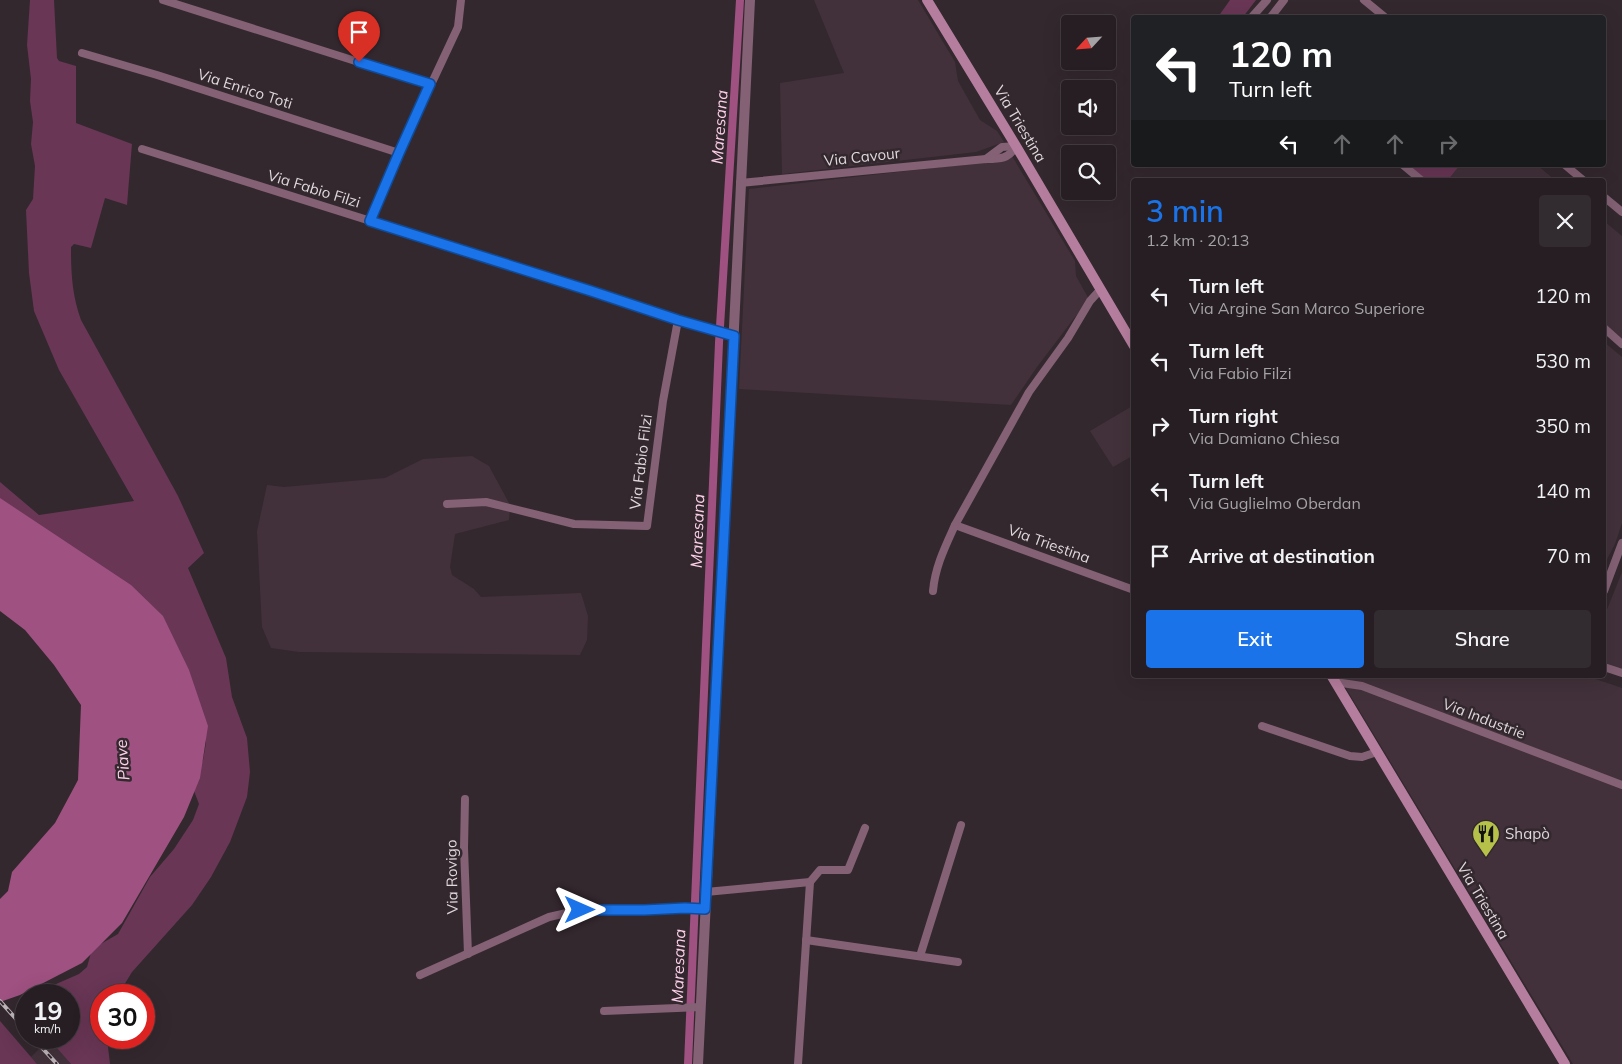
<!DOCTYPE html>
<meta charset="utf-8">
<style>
:root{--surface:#261e22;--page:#322b2f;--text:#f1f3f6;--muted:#a4a2a5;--line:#423c40;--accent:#1a73e8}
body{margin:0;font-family:Mulish,sans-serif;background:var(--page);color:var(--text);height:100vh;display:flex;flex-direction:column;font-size:19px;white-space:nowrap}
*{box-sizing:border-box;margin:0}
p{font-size:16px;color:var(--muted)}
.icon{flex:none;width:28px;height:28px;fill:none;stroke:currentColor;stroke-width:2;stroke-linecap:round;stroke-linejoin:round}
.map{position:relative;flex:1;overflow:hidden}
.details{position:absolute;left:1131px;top:178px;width:475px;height:500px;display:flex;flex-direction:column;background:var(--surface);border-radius:5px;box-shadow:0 5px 20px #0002,0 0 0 1px var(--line)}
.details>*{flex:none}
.top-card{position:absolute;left:1131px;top:15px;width:475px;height:152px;border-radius:5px;box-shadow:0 5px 20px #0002,0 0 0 1px var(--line);background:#202124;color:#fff;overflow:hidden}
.needle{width:32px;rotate:244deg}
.fabs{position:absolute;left:1061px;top:15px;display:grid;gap:10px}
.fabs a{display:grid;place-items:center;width:55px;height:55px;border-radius:5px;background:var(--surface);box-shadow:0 5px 20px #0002,0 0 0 1px var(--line);font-size:25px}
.speed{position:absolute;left:15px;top:984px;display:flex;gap:10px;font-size:25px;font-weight:700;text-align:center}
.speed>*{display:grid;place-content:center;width:65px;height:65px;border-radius:50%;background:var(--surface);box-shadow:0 5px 20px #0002,0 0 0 1px var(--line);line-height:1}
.speed small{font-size:12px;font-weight:400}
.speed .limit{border:8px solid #d22;background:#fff;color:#111}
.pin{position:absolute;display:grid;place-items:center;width:42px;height:42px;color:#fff;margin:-51px -21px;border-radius:50% 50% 50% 0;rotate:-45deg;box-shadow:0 0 5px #0007}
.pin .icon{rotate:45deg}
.me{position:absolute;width:55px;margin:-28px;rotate:90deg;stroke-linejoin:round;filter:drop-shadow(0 0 4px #0008)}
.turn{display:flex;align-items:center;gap:18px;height:105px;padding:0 15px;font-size:22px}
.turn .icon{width:65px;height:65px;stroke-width:2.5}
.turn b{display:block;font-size:35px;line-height:42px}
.lanes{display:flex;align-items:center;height:48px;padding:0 15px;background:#0003;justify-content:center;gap:25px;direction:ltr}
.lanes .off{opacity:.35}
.round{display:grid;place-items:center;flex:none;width:52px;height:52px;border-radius:5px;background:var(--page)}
.overview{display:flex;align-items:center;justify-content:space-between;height:85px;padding:0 15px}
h1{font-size:30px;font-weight:600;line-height:38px;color:var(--accent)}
.primary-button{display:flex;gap:10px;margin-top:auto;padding:10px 15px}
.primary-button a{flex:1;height:58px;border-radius:5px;background:var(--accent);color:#fff;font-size:20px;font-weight:600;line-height:58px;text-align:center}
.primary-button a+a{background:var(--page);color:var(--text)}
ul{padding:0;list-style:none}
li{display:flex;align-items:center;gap:15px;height:65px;padding:0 15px}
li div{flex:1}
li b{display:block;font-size:19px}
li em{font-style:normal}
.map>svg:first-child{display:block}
</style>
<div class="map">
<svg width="1622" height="1064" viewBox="0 0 1622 1064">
<rect width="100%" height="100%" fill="#33282e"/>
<!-- built -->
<g fill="#42313a">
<path d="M 814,0 L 918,0 L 955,62 L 958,81 L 980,120 L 997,131 L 1004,142 L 976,152 L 782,174 L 780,83 L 844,73 Z"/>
<path d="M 1009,151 L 1075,261 L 1076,276 L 1090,301 L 1075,317 L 1037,367 L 1011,405 L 739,389 L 749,189 L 977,163 L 987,161 Z"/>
<path d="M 1460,165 L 1537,165 L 1555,180 L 1448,180 Z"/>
<path d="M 1604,221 L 1622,236 L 1622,339 L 1604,324 Z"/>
<path d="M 1604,342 L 1622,357 L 1622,523 L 1615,544 L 1604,565 Z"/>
<path d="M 1134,405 L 1134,455 L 1113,467 L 1090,431 Z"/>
<path d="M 472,456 L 489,466 L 510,505 L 509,520 L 455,534 L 450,567 L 452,575 L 474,589 L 481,597 L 581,593 L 588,616 L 587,640 L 580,655 L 299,652 L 271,648 L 262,627 L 257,531 L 267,485 L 284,487 L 385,478 L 423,459 Z"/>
<path d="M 1622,572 L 1622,672 L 1604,666 L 1604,617 Z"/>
<path d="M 1338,675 L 1584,675 L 1622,688 L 1622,1064 L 1573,1064 Z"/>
<path d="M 49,1039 L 71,1064 L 37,1064 L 31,1057 Z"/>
</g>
<!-- green -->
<g fill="#693655">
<path d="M 30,0 L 54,0 L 57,58 L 59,61 L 76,66 L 76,123 L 132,144 L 127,205 L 105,198 L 91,248 L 74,244 L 71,247 C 71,273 72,295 81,320 L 178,496 L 204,553 L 188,568 L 226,658 L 232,697 L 247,738 L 250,772 L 247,797 L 230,842 L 211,877 L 192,905 L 132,972 L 118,995 L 101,995 L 101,1038 L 107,1038 L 110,1064 L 71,1064 L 48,1038 L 69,1038 L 69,995 L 31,995 L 79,974 L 87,967 L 92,949 L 118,934 L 150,877 L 174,849 L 193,820 L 199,804 L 194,791 L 196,775 L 203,760 L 206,743 L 204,723 L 0,512 L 0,482 L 39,515 L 134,501 L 59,370 L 34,311 L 29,273 L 26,210 L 33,199 L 35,166 L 31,144 L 33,122 L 30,101 L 31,79 L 27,45 Z"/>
<path d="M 1230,0 L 1256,0 L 1243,17 L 1218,17 Z"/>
<path d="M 1405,165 L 1460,165 L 1448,180 L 1424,180 Z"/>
<path d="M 0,1021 L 37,1064 L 0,1064 Z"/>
</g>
<!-- water -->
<path fill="#9f5181" d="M 0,498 L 131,585 L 163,616 L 189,670 L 208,726 L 200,778 L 184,817 L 122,923 L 82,963 L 20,995 L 0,1002 L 0,899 L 8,891 L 12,872 L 55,823 L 78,780 L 81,705 L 54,665 L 25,630 L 0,611 Z"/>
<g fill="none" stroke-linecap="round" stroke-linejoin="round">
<!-- canal -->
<path stroke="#9f5181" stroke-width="8" d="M 688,1064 L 719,343 L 740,0"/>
<!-- minor -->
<g stroke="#846175" stroke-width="8">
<path d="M 163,0 L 431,85"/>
<path d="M 1364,0 L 1386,18"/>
<path d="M 1251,18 L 1267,0"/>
<path d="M 1270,18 L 1284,0"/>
<path d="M 82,53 L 157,75 L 399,153"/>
<path d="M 142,149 L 564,282 L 678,320 L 734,337"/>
<path d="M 986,159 L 1002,147 L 1016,146"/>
<path d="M 1403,165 L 1421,180"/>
<path d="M 1565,165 L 1583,180"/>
<path d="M 740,183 L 986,159 C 1000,159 1009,159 1016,146"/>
<path d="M 1604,197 L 1622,212"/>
<path d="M 370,221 L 399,153 L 458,27 L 461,0"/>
<path d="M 1100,290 L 1090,301 L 1068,338 L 1029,392 L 955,525 L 1134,590"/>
<path d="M 1604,328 L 1622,344"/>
<path d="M 447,504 L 486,502 L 574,524 L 647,526 L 663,401 L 678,320"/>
<path d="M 933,591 C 935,567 945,547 955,525"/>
<path d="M 1604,591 L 1622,543"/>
<path d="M 1604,667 L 1622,673"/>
<path d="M 1335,682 L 1362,686 L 1622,785"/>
<path d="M 1262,726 L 1350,756 L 1362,757 L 1377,752"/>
<path d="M 465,799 L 464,848 L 468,954"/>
<path d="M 810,882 L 820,870 L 848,870 L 865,828"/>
<path d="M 706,892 L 810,882 L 798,1064"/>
<path d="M 806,940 L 958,962"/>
<path d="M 920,956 L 961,825"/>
<path d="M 420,975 L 549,917 L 580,910 L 705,909"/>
<path d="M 604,1011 L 701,1007"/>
</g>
<!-- tertiary -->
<path stroke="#846175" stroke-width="10" d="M 698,1064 L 750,0"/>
<!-- secondary -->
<g stroke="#b67e9e" stroke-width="10">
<path d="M 927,0 L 1016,146 L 1134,346"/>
<path d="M 1331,675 L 1565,1064"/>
</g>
<defs>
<g id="rail">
<path d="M 0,1001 L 26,1030"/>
<path d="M 33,1038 L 57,1064"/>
</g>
</defs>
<!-- rail casing -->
<use href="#rail" stroke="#bdb5ba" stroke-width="4"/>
<!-- rail -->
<use href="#rail" stroke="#33282e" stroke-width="2" stroke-dasharray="5.5" stroke-linecap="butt"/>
</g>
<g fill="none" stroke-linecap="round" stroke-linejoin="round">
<defs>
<path id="route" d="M 359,62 L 430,84 L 399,153 L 370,221 L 591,291 L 678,320 L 734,336 L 705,909 L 685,908 L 644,910 L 580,910"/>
</defs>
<!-- route casing -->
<use href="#route" stroke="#114b97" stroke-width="12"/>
<!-- route -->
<use href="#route" stroke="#1a73e8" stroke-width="9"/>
</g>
<!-- icons -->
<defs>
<symbol id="restaurant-pin" viewBox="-11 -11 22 30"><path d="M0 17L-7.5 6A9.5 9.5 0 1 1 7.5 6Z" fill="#b6c149" stroke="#33282e"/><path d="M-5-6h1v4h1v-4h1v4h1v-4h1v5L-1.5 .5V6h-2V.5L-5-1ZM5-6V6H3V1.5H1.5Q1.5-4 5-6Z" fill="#111"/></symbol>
</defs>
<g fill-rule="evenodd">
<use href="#restaurant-pin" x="1470" y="818" width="32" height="43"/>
</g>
<g text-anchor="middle" stroke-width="5" stroke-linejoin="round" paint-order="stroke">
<!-- street labels -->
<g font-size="15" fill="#ded7db" stroke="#33282e">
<text transform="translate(245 89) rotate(18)" y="5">Via Enrico Toti</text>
<text transform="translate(1020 124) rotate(59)" y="5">Via Triestina</text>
<text transform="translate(862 157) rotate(-6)" y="5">Via Cavour</text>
<text transform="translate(314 189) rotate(17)" y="5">Via Fabio Filzi</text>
<text transform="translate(641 462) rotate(-83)" y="5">Via Fabio Filzi</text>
<text transform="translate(1049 544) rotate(20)" y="5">Via Triestina</text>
<text transform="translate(1484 719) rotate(21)" y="5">Via Industrie</text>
<text transform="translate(452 877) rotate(-91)" y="5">Via Rovigo</text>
<text transform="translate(1483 901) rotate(59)" y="5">Via Triestina</text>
</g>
<!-- poi labels -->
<g font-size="15" fill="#ded7db" stroke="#33282e" text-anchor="start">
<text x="1505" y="839">Shapò</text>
</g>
<!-- water labels -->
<g font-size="16" font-style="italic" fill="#fdd0e9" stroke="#33282e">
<text transform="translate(719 127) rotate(-86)" y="6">Maresana</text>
<text transform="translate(697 531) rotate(-88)" y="6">Maresana</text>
<text transform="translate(122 760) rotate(-94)" y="6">Piave</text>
<text transform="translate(678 966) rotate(-88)" y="6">Maresana</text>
</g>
</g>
</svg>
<div class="fabs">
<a><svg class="needle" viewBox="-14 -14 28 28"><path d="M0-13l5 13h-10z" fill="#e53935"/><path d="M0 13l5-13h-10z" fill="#a4a2a5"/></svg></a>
<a><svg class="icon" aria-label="sound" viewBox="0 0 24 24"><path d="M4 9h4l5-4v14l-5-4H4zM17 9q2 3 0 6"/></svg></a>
<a><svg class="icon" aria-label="search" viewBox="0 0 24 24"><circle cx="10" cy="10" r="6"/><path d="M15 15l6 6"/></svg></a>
</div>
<div class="speed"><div>19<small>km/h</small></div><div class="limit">30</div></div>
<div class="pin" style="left:359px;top:62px;background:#d93025"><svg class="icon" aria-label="arrive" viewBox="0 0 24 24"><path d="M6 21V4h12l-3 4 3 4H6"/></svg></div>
<svg class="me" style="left:580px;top:910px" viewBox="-20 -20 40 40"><path d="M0-17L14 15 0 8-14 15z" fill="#1a73e8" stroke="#fff" stroke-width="4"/></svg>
<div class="top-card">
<div class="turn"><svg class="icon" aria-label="left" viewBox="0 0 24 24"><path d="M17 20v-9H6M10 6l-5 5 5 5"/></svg><div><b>120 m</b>Turn left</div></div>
<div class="lanes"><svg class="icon" aria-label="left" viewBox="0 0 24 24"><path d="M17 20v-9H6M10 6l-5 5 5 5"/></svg><svg class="icon off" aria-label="ahead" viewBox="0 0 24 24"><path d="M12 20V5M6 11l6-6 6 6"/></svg><svg class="icon off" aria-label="ahead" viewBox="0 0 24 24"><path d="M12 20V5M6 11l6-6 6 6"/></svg><svg class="icon off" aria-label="right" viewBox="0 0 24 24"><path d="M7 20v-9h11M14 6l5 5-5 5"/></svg></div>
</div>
<section class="details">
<div class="overview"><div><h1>3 min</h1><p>1.2 km · 20:13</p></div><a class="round"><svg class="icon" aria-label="close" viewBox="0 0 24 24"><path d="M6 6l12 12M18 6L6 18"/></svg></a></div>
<ul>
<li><svg class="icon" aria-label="left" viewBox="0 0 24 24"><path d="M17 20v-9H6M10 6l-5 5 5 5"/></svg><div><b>Turn left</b><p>Via Argine San Marco Superiore</p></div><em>120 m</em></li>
<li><svg class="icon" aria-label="left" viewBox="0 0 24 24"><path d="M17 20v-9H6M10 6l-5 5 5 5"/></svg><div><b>Turn left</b><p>Via Fabio Filzi</p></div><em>530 m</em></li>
<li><svg class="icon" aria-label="right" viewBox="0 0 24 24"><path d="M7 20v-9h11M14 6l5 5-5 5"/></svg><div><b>Turn right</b><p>Via Damiano Chiesa</p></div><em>350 m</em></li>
<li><svg class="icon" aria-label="left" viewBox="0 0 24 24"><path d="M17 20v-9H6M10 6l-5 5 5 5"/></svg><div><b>Turn left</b><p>Via Guglielmo Oberdan</p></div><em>140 m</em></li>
<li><svg class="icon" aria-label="arrive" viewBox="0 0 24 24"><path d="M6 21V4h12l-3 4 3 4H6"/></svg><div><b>Arrive at destination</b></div><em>70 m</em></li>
</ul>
<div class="primary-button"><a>Exit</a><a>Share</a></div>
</section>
</div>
